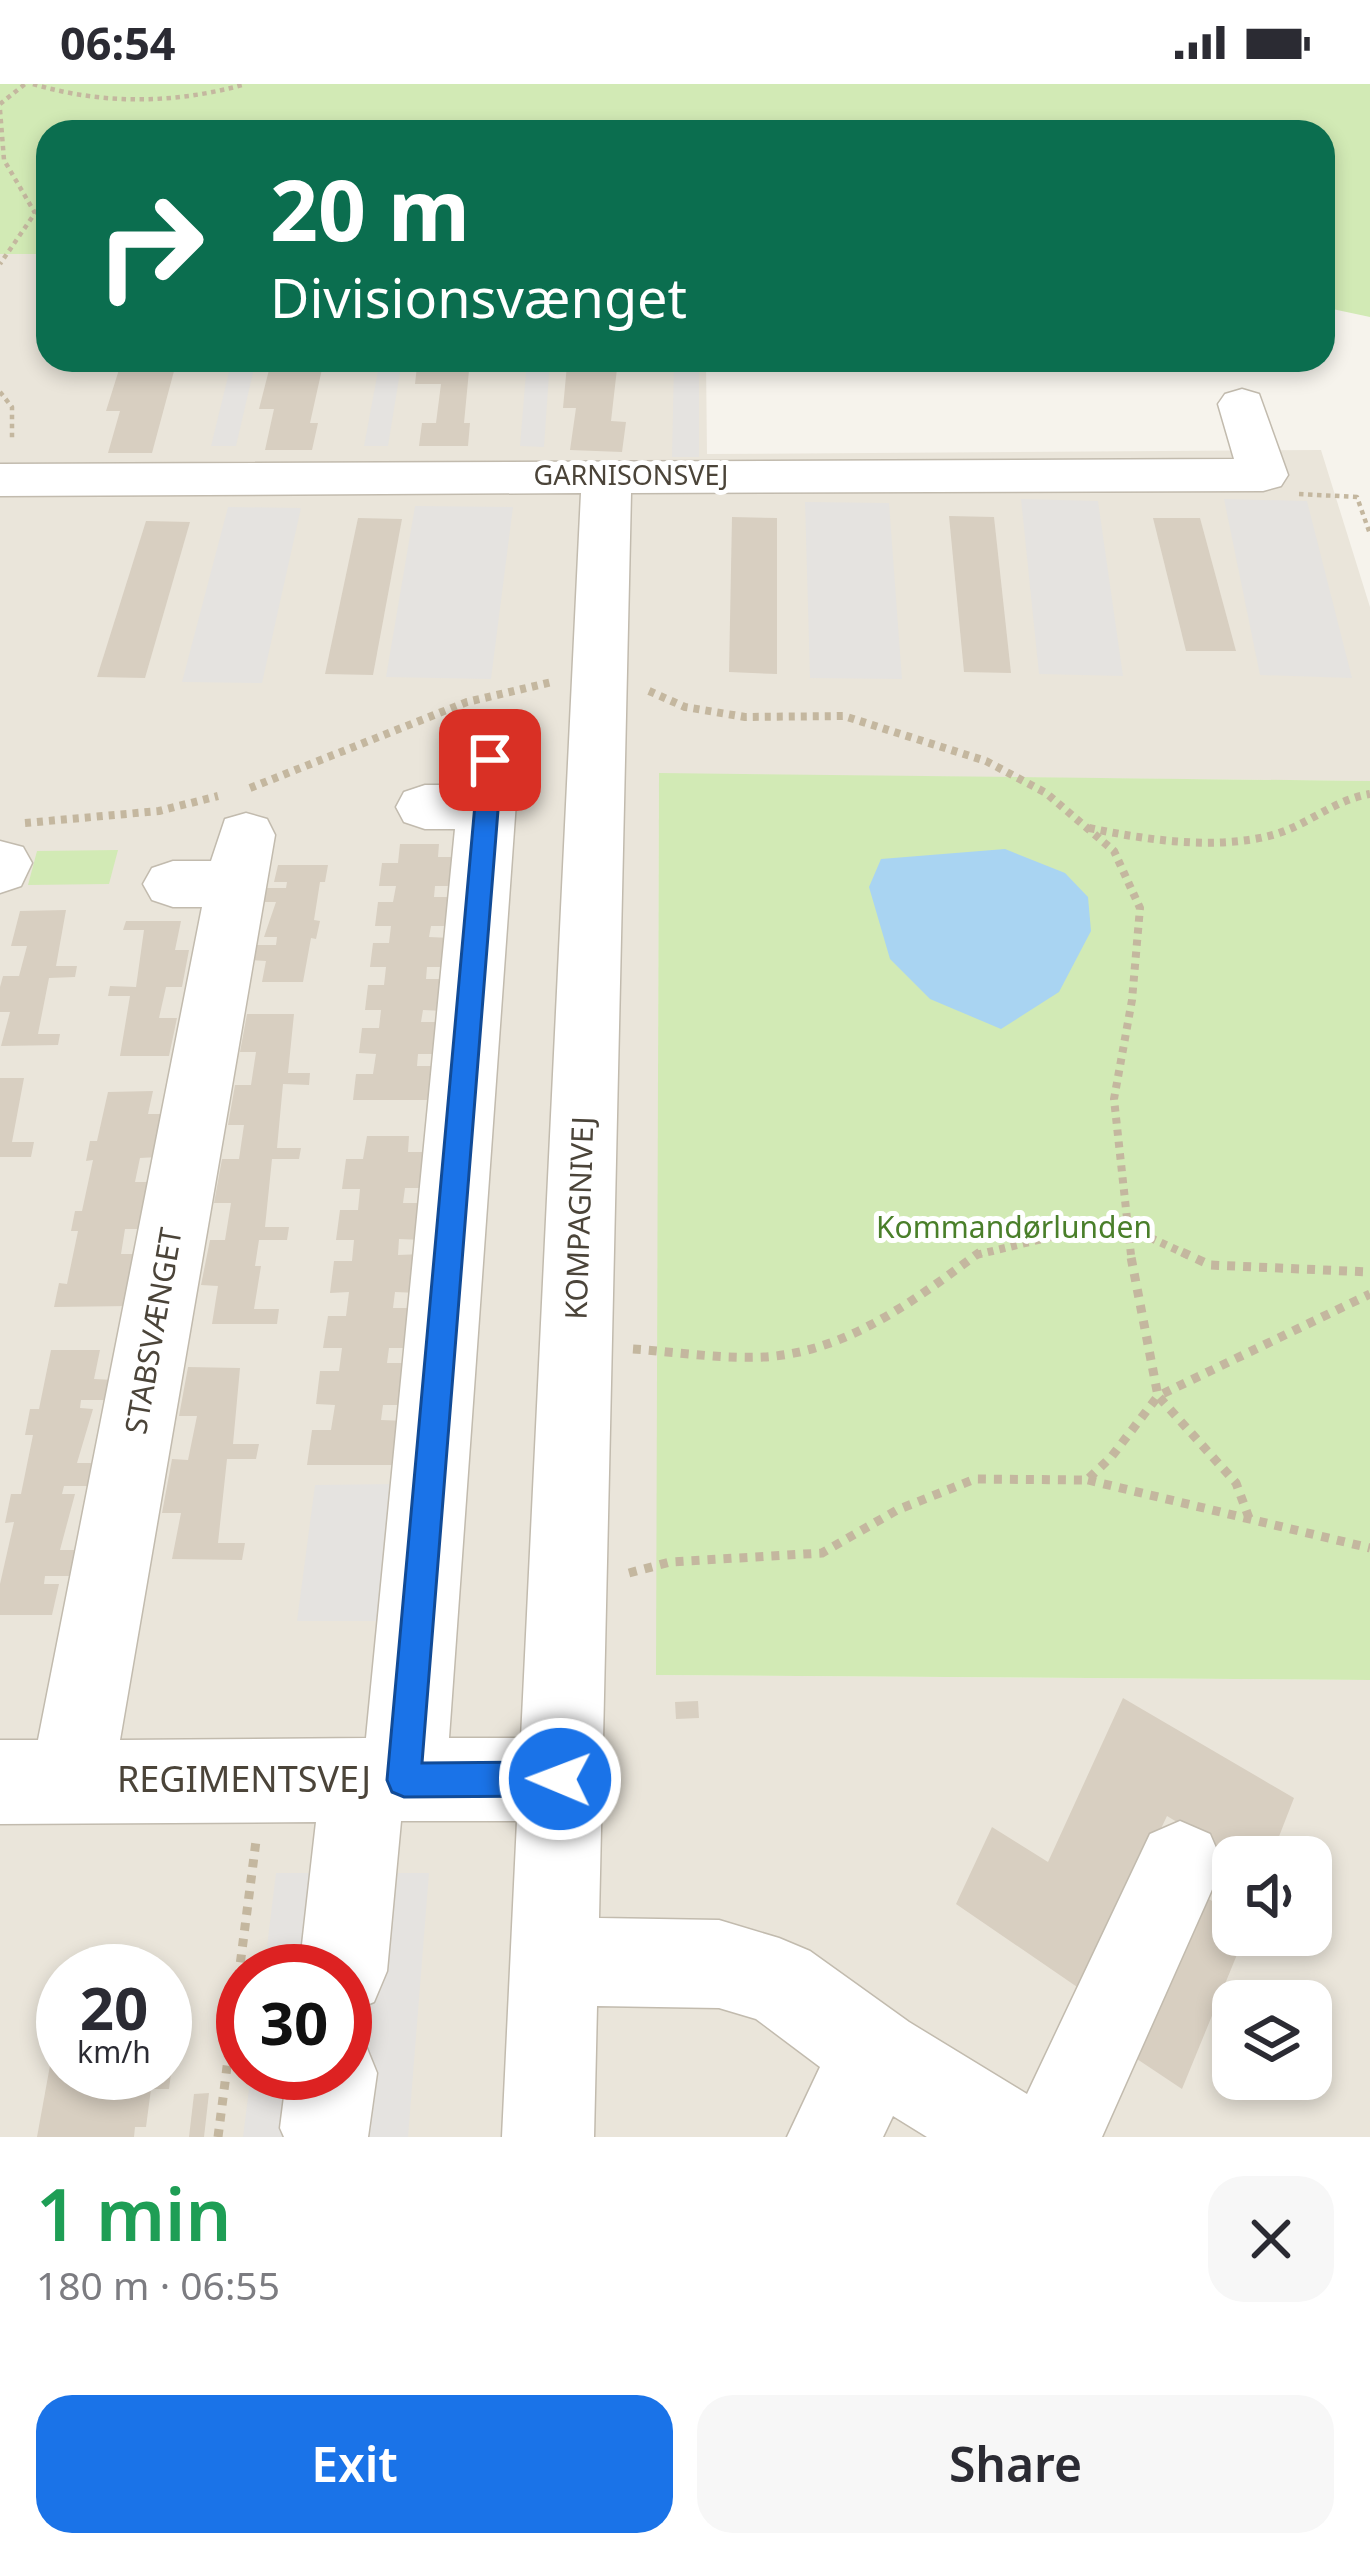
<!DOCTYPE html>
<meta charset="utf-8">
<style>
:root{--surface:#fff;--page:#f7f7f7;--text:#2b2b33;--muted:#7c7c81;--accent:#1a73e8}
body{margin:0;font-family:"Noto Sans",sans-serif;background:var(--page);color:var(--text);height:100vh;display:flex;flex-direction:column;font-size:45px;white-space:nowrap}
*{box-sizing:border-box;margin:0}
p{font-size:39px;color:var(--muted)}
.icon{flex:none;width:66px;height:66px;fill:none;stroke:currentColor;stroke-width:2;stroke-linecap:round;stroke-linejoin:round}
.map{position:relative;height:2053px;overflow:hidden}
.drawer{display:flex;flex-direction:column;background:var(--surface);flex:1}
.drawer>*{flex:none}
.banner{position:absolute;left:36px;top:36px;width:1299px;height:252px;border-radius:36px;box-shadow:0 6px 18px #0003;background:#0b6e4f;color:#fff;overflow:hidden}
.tools{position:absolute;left:1212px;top:1752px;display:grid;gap:24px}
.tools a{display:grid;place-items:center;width:120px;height:120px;border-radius:24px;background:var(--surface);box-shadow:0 6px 18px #0003;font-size:60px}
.speed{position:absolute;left:36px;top:1860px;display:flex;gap:24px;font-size:60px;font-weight:700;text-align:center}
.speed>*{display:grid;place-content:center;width:156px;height:156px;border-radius:50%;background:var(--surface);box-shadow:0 6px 18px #0003;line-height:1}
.speed small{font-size:30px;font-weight:400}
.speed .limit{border:18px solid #d22;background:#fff;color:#111}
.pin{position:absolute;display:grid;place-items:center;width:102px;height:102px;color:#fff;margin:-51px;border-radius:24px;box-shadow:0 6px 18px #0006}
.me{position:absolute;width:132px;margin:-66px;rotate:271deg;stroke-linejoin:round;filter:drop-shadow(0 0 9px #0008)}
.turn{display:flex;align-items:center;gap:42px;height:252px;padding:0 36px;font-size:54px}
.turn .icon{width:156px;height:156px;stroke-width:2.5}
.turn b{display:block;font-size:84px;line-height:102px}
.round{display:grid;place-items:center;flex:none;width:126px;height:126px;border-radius:36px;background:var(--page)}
.headline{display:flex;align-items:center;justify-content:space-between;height:204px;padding:0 36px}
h1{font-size:72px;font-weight:600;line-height:90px;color:#1e9e55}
.button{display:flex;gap:24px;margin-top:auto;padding:24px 36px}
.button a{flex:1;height:138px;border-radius:36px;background:var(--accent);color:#fff;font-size:48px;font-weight:600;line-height:138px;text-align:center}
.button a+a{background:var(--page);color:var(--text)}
.status{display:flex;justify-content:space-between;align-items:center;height:84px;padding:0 60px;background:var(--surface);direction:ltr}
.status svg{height:33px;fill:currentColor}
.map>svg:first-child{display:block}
</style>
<div class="status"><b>06:54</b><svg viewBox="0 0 49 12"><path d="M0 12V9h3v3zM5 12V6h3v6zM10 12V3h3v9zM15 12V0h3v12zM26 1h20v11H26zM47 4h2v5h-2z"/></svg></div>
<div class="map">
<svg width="1370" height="2053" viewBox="0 0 1370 2053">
<rect width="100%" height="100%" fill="#f6f3ec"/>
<!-- residential -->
<path fill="#eae5da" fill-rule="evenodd" d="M 0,170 L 48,170 L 48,276 L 706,276 L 707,370 L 1321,366 L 1370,523 L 1370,697 L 659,690 L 657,1591 L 1370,1596 L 1370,2053 L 0,2053 ZM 1233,1773 L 1311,1773 L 1311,1851 L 1233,1851 ZM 63,1887 L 165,1887 L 165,1989 L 63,1989 ZM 243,1887 L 345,1887 L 345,1989 L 243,1989 ZM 1233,1917 L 1311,1917 L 1311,1995 L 1233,1995 Z"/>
<!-- green -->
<g fill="#d2eab5">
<path d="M 0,0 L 1370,0 L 1370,233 L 1323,223 L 1323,48 L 48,48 L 48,170 L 0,170 Z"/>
<path d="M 659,689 L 1370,697 L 1370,1596 L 656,1591 Z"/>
<path d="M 118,766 L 109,800 L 28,801 L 37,767 Z"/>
</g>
<!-- parking -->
<g fill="#e5e3e0">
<path d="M 232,276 L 256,276 L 236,362 L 211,362 Z"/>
<path d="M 380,276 L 402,276 L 388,362 L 364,362 Z"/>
<path d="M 527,276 L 550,276 L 544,363 L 520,362 Z"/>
<path d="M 674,276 L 699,276 L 699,373 L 672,373 Z"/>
<path d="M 1021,415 L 1098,417 L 1123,592 L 1039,590 Z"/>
<path d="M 1224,415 L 1307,417 L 1352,594 L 1260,591 Z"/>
<path d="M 805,418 L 889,419 L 902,595 L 810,594 Z"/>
<path d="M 415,422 L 513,423 L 491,595 L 386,593 Z"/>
<path d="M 228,423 L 301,424 L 262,599 L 182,598 Z"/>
<path d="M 396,1400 L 382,1537 L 297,1537 L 315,1401 Z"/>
<path d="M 276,1789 L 429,1789 L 408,2053 L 243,2053 L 251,1989 L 345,1989 L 345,1887 L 264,1887 Z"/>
</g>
<!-- water -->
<path fill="#a9d4f2" d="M 1005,765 L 1065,789 L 1088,813 L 1091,847 L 1059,908 L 1001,945 L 930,915 L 890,875 L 869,803 L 881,775 Z"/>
<!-- building -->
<g fill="#d8cfc1">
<path d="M 122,276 L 177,276 L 152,369 L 108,369 L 120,327 L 106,327 Z"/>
<path d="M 280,276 L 324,276 L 310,339 L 318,339 L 312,366 L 265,366 L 274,325 L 259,325 L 270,282 L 278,283 Z"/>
<path d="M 428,276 L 470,276 L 464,339 L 470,339 L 468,362 L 419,362 L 422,339 L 436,339 L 441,300 L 415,300 L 417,282 L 427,282 Z"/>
<path d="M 575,276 L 618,276 L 611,337 L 626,338 L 622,368 L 570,366 L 576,324 L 563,324 L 567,281 L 574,282 Z"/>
<path d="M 949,432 L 994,433 L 1011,589 L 964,588 Z"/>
<path d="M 732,433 L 777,434 L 777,590 L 729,588 Z"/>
<path d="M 358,434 L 402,435 L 373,591 L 325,590 Z"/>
<path d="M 1153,434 L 1200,434 L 1236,567 L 1186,567 Z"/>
<path d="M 146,437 L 190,438 L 145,594 L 97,593 Z"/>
<path d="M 400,760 L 439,760 L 438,773 L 459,773 L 456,802 L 435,802 L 434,813 L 454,813 L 451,842 L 431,842 L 429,853 L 451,854 L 448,883 L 427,883 L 426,895 L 446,895 L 444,927 L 423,926 L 421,938 L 443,938 L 440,970 L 418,970 L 417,982 L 439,982 L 436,1016 L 353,1016 L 356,990 L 373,990 L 376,970 L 359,969 L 362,944 L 379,944 L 381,926 L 365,926 L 368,901 L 384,901 L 386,883 L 370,883 L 373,859 L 389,859 L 391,842 L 375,842 L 378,818 L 393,818 L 396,802 L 379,802 L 382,779 L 398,779 Z"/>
<path d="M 278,781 L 328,781 L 325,798 L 320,798 L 314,836 L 320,837 L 316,855 L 311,854 L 303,898 L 262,898 L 266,877 L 249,876 L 252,861 L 276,861 L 277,853 L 264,853 L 276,818 L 259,818 L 262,804 L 286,804 L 287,798 L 274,798 Z"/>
<path d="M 66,826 L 56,882 L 77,882 L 75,893 L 49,894 L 38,950 L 60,950 L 58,961 L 1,962 L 10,928 L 0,928 L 0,903 L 3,892 L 19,892 L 27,862 L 11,862 L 20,827 Z"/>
<path d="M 126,837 L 181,837 L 175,866 L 189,866 L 182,903 L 166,903 L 159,934 L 177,934 L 169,972 L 120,972 L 130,912 L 108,912 L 110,902 L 136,903 L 144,846 L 123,846 Z"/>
<path d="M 247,930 L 294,930 L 288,989 L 310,989 L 309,1001 L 283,1000 L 277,1064 L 301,1064 L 299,1075 L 272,1075 L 265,1143 L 289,1143 L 287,1156 L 259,1156 L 255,1182 L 261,1182 L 254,1225 L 279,1225 L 277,1240 L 212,1240 L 218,1202 L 201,1201 L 210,1156 L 225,1156 L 231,1119 L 214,1119 L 222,1075 L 239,1075 L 244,1041 L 228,1041 L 235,1001 L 251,1001 L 256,968 L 240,968 Z"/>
<path d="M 0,994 L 24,994 L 12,1058 L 34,1058 L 31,1073 L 0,1073 Z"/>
<path d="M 153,1007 L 148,1030 L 166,1030 L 158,1073 L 140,1074 L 135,1098 L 153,1098 L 144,1145 L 125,1145 L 121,1170 L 139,1170 L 129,1222 L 54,1223 L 59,1199 L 67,1200 L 78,1147 L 71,1147 L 75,1127 L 82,1127 L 93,1076 L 86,1077 L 90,1057 L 97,1057 L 108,1008 Z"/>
<path d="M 367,1052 L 409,1052 L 408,1068 L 432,1068 L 428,1104 L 405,1104 L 403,1119 L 426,1119 L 423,1156 L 399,1155 L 398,1171 L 422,1170 L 418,1209 L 395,1208 L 393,1224 L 417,1224 L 413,1264 L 389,1264 L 387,1279 L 412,1279 L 408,1321 L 383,1321 L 381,1336 L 407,1337 L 402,1381 L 307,1381 L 312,1346 L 331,1346 L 335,1321 L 316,1320 L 320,1287 L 339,1287 L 342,1264 L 323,1264 L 328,1232 L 346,1232 L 349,1208 L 330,1209 L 334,1177 L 352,1177 L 354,1156 L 336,1156 L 340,1126 L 358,1126 L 360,1105 L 342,1105 L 346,1075 L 363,1075 Z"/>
<path d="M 51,1266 L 100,1266 L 94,1295 L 114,1296 L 109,1316 L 81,1316 L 80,1324 L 93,1325 L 77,1379 L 98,1379 L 93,1402 L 64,1402 L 62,1410 L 75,1410 L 60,1466 L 82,1466 L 77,1492 L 45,1492 L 44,1500 L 59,1500 L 52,1531 L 0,1531 L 0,1500 L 14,1438 L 5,1439 L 11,1410 L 21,1410 L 33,1351 L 25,1351 L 30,1325 L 39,1325 Z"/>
<path d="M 188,1283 L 240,1284 L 233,1360 L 259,1360 L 256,1375 L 227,1375 L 218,1459 L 245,1459 L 242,1476 L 172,1475 L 181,1429 L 162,1429 L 172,1375 L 188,1376 L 197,1332 L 179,1332 Z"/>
<path d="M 1123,1614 L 1294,1714 L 1271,1773 L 1235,1773 L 1167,1732 L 1083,1907 L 956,1820 L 992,1743 L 1048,1778 Z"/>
<path d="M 698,1617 L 699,1634 L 676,1635 L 675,1618 Z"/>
<path d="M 1204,1812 L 1233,1830 L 1233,1851 L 1245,1851 L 1182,2005 L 1137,1975 Z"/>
<path d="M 61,1921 L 63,1989 L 165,1989 L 165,1951 L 176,1951 L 169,2005 L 151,2005 L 146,2043 L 135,2043 L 134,2053 L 37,2053 Z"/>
<path d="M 209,2009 L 204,2053 L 189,2053 L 194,2010 Z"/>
</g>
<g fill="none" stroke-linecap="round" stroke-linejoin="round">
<defs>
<g id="minor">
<path d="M 1242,305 L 1259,310 L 1288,391 L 1281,402 L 1263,407 L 631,409 L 599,1834 L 719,1836 L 779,1854 L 810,1867 L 909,1938 L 1027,2010 L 1150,1750 L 1180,1737 L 1210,1750 L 1223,1780 L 1210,1810 L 1102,2053 L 927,2053 L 893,2032 L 883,2053 L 787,2053 L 820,1983 L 756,1935 L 719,1924 L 597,1922 L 594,2053 L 502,2053 L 517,1737 L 401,1737 L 387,1887 L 374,1918 L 345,1930 L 345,1887 L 299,1887 L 316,1738 L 0,1740 L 0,1656 L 38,1656 L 202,823 L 173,823 L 152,816 L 143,800 L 152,784 L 173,777 L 211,777 L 225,735 L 246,729 L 267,735 L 275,751 L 120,1656 L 366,1654 L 455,745 L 425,745 L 404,738 L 396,723 L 404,708 L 425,701 L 459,701 L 461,676 L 470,661 L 490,655 L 510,661 L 519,676 L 449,1654 L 521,1654 L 581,409 L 0,412 L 0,380 L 1234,375 L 1218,320 L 1225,310 Z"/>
<path d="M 0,757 L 23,763 L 32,779 L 21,802 L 0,809 Z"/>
<path d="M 345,1949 L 364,1957 L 377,1989 L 368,2053 L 284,2053 L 280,2044 L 287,1989 L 345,1989 Z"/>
</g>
</defs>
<!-- minor casing -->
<use href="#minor" stroke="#c2bbae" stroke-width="3"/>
<!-- path-far2 -->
<g stroke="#c4b79f" stroke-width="4.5" stroke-dasharray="4.5 4.5" stroke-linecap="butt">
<path d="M 33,0 C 104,21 175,20 246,0"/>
<path d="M 0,20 L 25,0"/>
<path d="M 0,26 L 4,76 L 35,129 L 0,180"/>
<path d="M 0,308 L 12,323 L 12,357"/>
<path d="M 1299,410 L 1357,413 L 1370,450"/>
</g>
<!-- path-far1 -->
<g stroke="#c4b79f" stroke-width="8" stroke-dasharray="6 6" stroke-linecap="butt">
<path d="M 649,607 L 685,623 L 745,633 L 844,632 L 986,677 L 1046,709 L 1114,767 L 1140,824 L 1132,916 L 1114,1015 L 1131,1171"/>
<path d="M 250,704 L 467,618 L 552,598"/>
<path d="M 25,739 L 159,727 L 218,712"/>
<path d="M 1089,744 C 1147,756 1218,767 1276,750 C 1309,740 1334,716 1370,710"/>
<path d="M 976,1171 L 1096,1142 L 1125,1142 L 1188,1171"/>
</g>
<!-- path -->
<g stroke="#c4b79f" stroke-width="9" stroke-dasharray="8 8" stroke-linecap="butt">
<path d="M 1182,1168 L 1210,1181 L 1370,1188"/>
<path d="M 633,1265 C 676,1268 721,1275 764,1273 C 847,1268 915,1216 980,1168"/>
<path d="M 1088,1396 L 1370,1464"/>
<path d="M 1249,1434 L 1236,1399 L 1158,1312 L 1370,1210"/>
<path d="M 629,1489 L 670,1478 L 822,1469 L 897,1426 L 975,1395 L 1087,1396 L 1112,1372 L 1158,1312 L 1130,1168"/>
<path d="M 218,2053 L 256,1757"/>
</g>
<!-- minor -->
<use href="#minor" fill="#fff" fill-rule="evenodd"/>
</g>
<!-- route -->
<path fill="#1a73e8" stroke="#114b97" stroke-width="3" d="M 490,667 L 502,676 L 422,1679 L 560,1678 L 572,1683 L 577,1695 L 572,1707 L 560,1712 L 404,1713 L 392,1708 L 387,1696 L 479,676 Z"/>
<g text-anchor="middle" stroke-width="10" stroke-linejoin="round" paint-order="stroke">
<!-- far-street labels -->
<g font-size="27" fill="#4b4439" stroke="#fff">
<text x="631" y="401">GARNISONSVEJ</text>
</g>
<!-- street labels -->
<g font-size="30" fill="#4b4439" stroke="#fff">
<text transform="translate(580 1134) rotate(-88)" y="10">KOMPAGNIVEJ</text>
<text transform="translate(154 1247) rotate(-80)" y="10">STABSVÆNGET</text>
</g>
<!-- park labels -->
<g font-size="30" fill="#4a7f2a" stroke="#fff">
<text x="1014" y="1154">Kommandørlunden</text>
</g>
<!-- near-street labels -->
<g font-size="36" fill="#4b4439" stroke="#fff">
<text x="244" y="1708">REGIMENTSVEJ</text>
</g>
</g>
</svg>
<div class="tools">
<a><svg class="icon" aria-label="sound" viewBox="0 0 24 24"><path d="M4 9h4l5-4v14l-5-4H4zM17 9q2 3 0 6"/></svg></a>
<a><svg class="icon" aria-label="layers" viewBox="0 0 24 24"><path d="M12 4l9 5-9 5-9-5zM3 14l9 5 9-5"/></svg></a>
</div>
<div class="speed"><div>20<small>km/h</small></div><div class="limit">30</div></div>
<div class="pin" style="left:490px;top:676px;background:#d93025"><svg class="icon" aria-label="arrive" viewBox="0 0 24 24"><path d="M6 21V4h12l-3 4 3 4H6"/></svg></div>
<svg class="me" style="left:560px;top:1695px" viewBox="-20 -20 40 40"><circle r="17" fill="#1a73e8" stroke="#fff" stroke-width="3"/><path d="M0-11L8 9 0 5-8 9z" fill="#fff"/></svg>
<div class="banner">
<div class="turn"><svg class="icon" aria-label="right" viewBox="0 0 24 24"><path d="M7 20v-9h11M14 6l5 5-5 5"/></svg><div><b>20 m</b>Divisionsvænget</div></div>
</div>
</div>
<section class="drawer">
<div class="headline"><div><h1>1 min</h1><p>180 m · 06:55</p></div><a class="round"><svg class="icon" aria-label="close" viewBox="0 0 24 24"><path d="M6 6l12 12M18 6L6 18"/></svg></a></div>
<div class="button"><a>Exit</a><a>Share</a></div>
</section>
